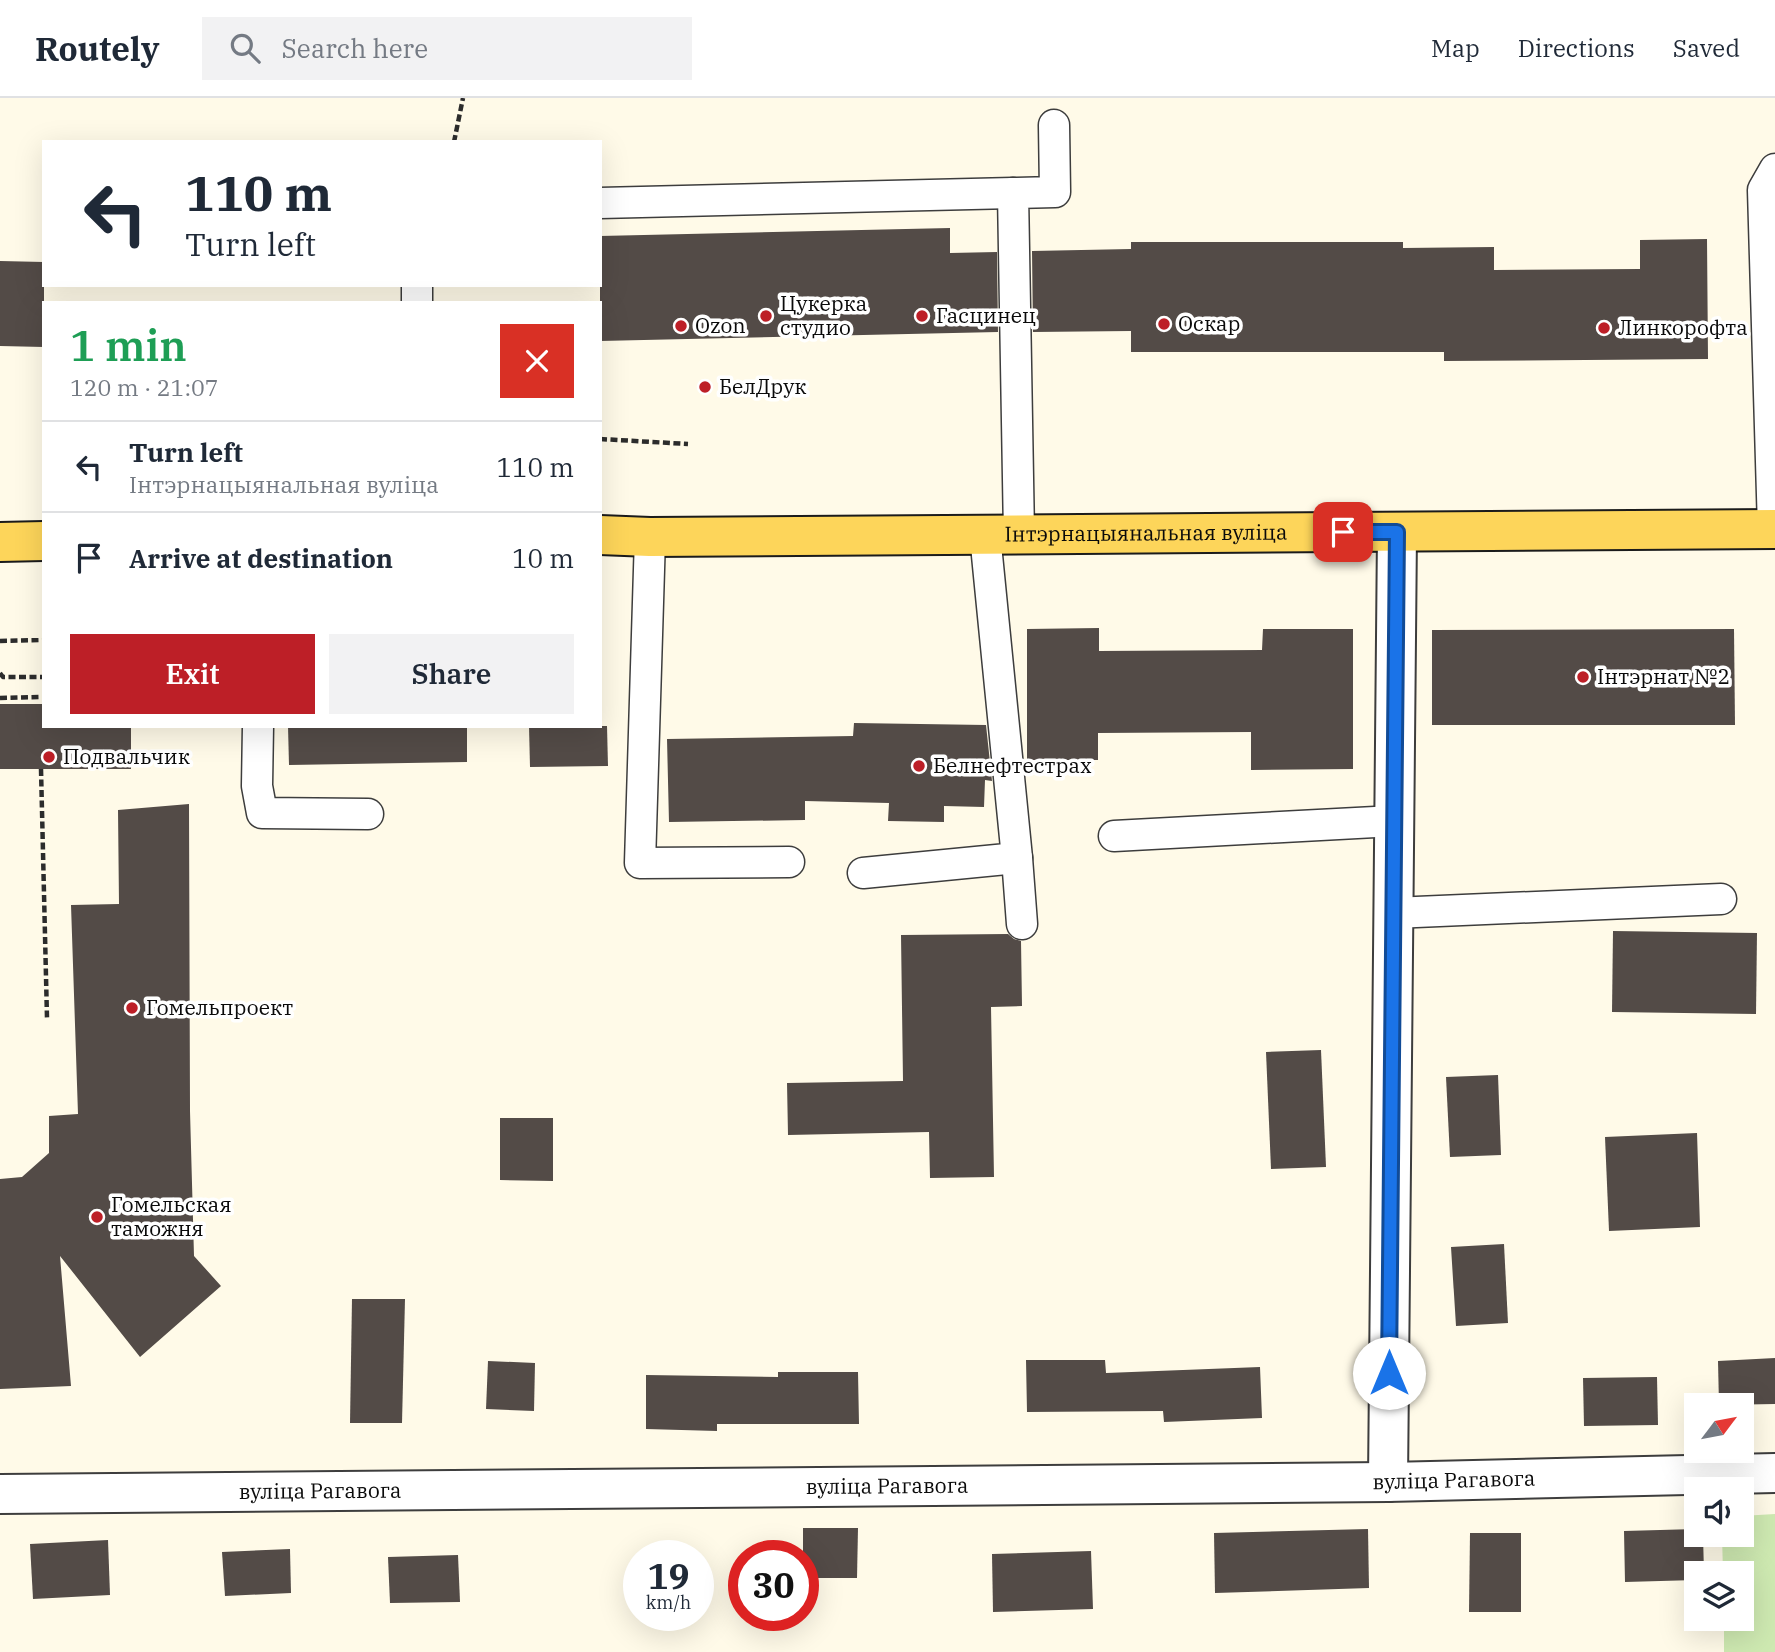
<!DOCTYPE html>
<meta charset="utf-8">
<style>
:root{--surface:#fff;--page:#f2f2f3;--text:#1f2937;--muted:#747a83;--line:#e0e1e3;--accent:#bd1f27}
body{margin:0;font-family:"IBM Plex Serif",serif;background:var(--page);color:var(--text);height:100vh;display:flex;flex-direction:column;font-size:26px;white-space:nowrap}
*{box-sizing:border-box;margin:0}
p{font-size:23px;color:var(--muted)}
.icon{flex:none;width:38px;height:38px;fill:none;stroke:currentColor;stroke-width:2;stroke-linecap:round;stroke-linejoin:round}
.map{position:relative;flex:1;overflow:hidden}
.drawer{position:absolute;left:42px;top:203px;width:560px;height:427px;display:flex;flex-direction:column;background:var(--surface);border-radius:0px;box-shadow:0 7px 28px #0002}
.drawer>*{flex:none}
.top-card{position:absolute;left:42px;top:42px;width:560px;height:147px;border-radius:0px;box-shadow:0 7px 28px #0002;background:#fff;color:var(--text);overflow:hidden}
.needle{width:46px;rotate:58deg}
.fabs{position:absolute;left:1684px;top:1295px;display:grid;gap:14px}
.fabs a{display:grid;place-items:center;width:70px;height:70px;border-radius:0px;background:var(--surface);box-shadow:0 7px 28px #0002;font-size:35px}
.speed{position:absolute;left:623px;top:1442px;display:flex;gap:14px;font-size:35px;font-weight:700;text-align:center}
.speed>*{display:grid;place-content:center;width:91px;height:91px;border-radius:50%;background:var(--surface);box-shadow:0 7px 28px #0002;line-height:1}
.speed small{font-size:18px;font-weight:400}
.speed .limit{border:10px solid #d22;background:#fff;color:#111}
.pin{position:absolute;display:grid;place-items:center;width:60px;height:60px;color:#fff;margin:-30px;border-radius:14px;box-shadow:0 4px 10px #0006}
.me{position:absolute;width:77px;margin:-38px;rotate:0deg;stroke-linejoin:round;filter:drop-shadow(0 0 5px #0008)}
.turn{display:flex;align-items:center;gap:24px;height:147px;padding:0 28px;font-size:32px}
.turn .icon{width:91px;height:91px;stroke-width:2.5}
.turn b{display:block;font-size:49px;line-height:60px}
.round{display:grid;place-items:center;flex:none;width:74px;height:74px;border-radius:0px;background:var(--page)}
.summary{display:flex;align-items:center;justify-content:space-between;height:119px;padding:0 28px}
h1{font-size:42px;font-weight:600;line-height:52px;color:#1e9e55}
.cta{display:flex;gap:14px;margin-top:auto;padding:14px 28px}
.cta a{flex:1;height:80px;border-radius:0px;background:var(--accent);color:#fff;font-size:28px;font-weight:600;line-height:80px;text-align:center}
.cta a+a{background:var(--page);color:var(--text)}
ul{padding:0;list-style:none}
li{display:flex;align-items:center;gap:21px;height:91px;padding:0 28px;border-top:2px solid var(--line)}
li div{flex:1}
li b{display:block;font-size:26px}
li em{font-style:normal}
header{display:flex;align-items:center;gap:42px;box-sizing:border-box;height:98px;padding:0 35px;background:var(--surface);border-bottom:2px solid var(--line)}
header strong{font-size:33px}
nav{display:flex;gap:38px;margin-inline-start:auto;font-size:24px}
.search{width:490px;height:63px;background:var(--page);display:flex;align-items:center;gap:18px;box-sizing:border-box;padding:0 24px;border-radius:0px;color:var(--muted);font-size:26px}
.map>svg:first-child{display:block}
</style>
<header>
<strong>Routely</strong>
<div class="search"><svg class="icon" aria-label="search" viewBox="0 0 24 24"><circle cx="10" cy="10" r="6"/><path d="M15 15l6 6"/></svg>Search here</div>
<nav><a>Map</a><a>Directions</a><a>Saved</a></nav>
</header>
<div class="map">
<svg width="1775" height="1554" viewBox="0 0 1775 1554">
<rect width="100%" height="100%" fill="#fffae8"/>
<!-- grass -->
<path fill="#cee9b1" d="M 1775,1416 L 1775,1554 L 1724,1554 L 1724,1521 L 1741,1521 L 1741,1475 L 1723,1475 L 1722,1437 L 1741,1437 L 1741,1418 Z"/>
<!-- building -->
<g fill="#534b47">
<path d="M 950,130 L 950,155 L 997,154 L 998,234 L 600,243 L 600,138 Z"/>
<path d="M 1707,141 L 1708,261 L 1444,263 L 1444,254 L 1131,254 L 1131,233 L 1033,234 L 1032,153 L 1131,151 L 1131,144 L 1403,144 L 1403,150 L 1494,149 L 1494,172 L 1640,171 L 1640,142 Z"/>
<path d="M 0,163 L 44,164 L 44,249 L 0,248 Z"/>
<path d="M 1099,530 L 1099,553 L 1262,552 L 1263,531 L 1353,531 L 1353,671 L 1251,672 L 1251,634 L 1098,635 L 1098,662 L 1027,662 L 1027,531 Z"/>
<path d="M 1734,531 L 1735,627 L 1432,627 L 1432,532 Z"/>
<path d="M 0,606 L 44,606 L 44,628 L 131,628 L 131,671 L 0,671 Z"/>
<path d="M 854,625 L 986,627 L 992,683 L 985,682 L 984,709 L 944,708 L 944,724 L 888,723 L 889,705 L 805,703 L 805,722 L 669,724 L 667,641 L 853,638 Z"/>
<path d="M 288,628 L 467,628 L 467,664 L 289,667 Z"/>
<path d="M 529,628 L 607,628 L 608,668 L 530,669 Z"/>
<path d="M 189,706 L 190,1013 L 194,1158 L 221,1188 L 140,1259 L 60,1158 L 71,1288 L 0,1291 L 0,1081 L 22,1079 L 49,1055 L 49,1018 L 78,1016 L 71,807 L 119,806 L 118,712 Z"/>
<path d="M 1613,833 L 1757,835 L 1756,916 L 1612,914 Z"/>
<path d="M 1008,836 L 1014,841 L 1021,843 L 1022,908 L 991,909 L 994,1079 L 930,1080 L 929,1034 L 788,1037 L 787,985 L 903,983 L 901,837 Z"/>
<path d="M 1321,952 L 1326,1069 L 1271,1071 L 1266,954 Z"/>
<path d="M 1498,977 L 1501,1057 L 1450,1059 L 1446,979 Z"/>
<path d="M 500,1020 L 553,1020 L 553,1083 L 500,1082 Z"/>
<path d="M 1697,1035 L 1700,1129 L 1609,1133 L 1605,1039 Z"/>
<path d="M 1504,1146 L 1508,1225 L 1456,1228 L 1451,1149 Z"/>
<path d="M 352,1201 L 405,1201 L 402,1325 L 350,1325 Z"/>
<path d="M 1775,1260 L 1775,1306 L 1719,1307 L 1718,1263 Z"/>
<path d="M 1026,1262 L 1105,1262 L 1106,1275 L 1260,1269 L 1262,1320 L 1164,1324 L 1163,1313 L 1027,1314 Z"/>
<path d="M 488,1263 L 535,1265 L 534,1313 L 486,1311 Z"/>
<path d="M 778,1274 L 858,1274 L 859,1326 L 717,1326 L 717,1333 L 646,1331 L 646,1277 L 778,1279 Z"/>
<path d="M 1657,1279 L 1658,1327 L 1584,1328 L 1583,1280 Z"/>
<path d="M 803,1430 L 858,1430 L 857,1480 L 803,1480 Z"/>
<path d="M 1368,1431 L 1369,1490 L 1215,1495 L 1214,1435 Z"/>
<path d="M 1696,1431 L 1696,1437 L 1703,1437 L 1704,1475 L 1696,1475 L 1696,1482 L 1625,1484 L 1624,1433 Z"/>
<path d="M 1470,1435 L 1521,1435 L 1521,1514 L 1469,1514 Z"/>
<path d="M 108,1442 L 110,1497 L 33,1501 L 30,1446 Z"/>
<path d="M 290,1451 L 291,1495 L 225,1498 L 222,1454 Z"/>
<path d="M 1091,1453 L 1093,1511 L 993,1514 L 992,1456 Z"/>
<path d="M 458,1457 L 460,1504 L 390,1505 L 388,1459 Z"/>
</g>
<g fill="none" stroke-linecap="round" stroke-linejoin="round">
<defs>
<g id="lane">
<path d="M 600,105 L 1013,95"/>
<path d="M 417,187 L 417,205"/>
<path d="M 1773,431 L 1763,92 L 1775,71"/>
<path d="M 1019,437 L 1013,95 L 1055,94 L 1054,27"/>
<path d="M 650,439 L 640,765 L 789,764"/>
<path d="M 258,628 L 257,688 L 262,715 L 368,716"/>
<path d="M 1114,738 L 1394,723"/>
<path d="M 1017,760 L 1022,826"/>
<path d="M 863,775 L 1017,760 L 985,437"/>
<path d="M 1393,815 L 1721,801"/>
</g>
<g id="street">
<path d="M 1388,1384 L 1397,434"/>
<path id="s1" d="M 0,1396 L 1388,1384 L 1775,1375"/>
</g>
<g id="primary">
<path id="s2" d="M 600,437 L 650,439 L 1775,431"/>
<path d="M 0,444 L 44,443"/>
</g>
</defs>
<!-- lane casing -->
<use href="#lane" stroke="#3d3d3d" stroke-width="33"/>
<!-- street casing -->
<use href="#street" stroke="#3d3d3d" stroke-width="42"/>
<!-- primary casing -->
<use href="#primary" stroke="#1b1b1b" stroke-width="42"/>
<!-- path -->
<g stroke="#2c2c2c" stroke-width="4.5" stroke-dasharray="7 3.5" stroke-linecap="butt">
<path d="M 454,44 L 463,0"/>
<path d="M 600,341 L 688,346"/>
<path d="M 0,543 L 44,542"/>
<path d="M 0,575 L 3,579 L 44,579"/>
<path d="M 0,600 L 41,599"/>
<path d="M 41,671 L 47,920"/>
</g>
<!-- lane -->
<use href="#lane" stroke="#fff" stroke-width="30"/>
<!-- street -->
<use href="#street" stroke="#fff" stroke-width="38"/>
<!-- primary -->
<use href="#primary" stroke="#fdd55a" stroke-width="38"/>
</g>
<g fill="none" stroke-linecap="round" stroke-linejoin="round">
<defs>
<path id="route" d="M 1343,434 L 1397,434 L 1389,1275"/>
</defs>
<!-- route casing -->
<use href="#route" stroke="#114b97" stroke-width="18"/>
<!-- route -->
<use href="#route" stroke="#1a73e8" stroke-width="12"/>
</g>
<!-- markers -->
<g fill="#bd1f27" stroke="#fff" stroke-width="2.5">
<circle cx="766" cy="218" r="7"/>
<circle cx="922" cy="218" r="7"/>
<circle cx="1164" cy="226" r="7"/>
<circle cx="681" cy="228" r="7"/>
<circle cx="1604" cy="230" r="7"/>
<circle cx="705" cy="289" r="7"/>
<circle cx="1583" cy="579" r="7"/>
<circle cx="49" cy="659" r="7"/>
<circle cx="919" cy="668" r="7"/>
<circle cx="132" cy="910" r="7"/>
<circle cx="97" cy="1119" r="7"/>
</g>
<g text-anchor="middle" stroke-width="7" stroke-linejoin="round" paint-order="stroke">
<!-- poi labels -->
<g font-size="21" fill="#0a0a0a" stroke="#fff" text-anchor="start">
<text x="780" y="213">Цукерка<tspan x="780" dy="24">студио</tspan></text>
<text x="936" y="225">Гасцинец</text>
<text x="1178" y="233">Оскар</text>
<text x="695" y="235">Ozon</text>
<text x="1618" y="237">Линкорофта</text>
<text x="719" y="296">БелДрук</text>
<text x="1597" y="586">Інтэрнат №2</text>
<text x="63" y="666">Подвальчик</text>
<text x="933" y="675">Белнефтестрах</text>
<text x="146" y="917">Гомельпроект</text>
<text x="111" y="1114">Гомельская<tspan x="111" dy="24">таможня</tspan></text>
</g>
<!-- street labels -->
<g font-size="21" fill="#0a0a0a" stroke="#fff">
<text dy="7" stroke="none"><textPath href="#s2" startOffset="546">Інтэрнацыянальная вуліца</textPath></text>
<text dy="7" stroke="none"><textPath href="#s1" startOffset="1454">вуліца Рагавога</textPath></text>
<text dy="7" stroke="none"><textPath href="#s1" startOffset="887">вуліца Рагавога</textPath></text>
<text dy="7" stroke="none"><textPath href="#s1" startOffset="320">вуліца Рагавога</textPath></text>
</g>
</g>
</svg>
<div class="fabs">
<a><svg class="needle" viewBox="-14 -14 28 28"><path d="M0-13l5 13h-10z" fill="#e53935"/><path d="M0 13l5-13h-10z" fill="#747a83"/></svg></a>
<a><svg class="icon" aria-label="sound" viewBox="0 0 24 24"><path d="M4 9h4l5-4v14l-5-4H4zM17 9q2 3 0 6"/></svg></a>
<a><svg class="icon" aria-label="layers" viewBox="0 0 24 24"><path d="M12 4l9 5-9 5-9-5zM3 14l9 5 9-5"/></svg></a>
</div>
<div class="speed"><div>19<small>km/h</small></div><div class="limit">30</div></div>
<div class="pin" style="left:1343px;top:434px;background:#d93025"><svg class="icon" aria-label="arrive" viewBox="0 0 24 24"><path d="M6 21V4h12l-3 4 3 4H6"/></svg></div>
<svg class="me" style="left:1389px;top:1275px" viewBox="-20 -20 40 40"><circle r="19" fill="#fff"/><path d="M0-13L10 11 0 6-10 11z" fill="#1a73e8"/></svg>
<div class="top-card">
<div class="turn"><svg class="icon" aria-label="left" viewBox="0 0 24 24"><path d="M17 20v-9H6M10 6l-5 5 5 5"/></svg><div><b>110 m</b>Turn left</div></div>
</div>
<section class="drawer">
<div class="summary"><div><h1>1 min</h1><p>120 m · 21:07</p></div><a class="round" style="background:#d93025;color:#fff"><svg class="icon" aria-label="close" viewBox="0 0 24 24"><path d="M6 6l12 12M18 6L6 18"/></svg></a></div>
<ul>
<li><svg class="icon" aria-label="left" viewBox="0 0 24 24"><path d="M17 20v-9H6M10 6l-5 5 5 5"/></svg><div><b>Turn left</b><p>Інтэрнацыянальная вуліца</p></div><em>110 m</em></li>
<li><svg class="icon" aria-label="arrive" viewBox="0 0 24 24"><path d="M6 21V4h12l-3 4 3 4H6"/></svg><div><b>Arrive at destination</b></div><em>10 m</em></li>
</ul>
<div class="cta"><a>Exit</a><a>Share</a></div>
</section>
</div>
